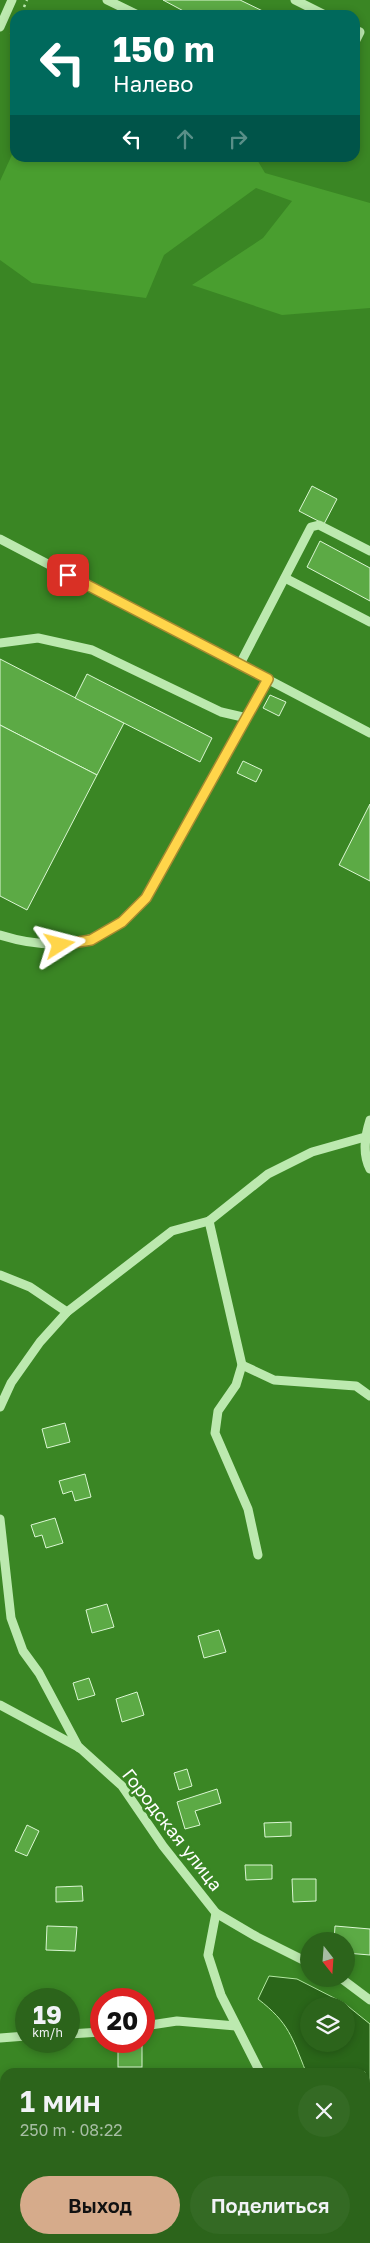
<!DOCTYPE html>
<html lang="ru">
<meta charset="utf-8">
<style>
:root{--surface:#2c641b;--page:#346a24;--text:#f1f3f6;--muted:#a6bda3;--accent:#d6ab8b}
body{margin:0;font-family:"Golos Text",sans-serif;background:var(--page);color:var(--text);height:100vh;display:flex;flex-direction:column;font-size:19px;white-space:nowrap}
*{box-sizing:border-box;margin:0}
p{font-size:16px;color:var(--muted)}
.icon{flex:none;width:28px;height:28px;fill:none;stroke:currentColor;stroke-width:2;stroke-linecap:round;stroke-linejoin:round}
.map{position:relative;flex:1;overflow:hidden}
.side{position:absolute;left:0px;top:2068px;width:370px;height:176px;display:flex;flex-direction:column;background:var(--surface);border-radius:15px 15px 0 0;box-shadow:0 2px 8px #0003}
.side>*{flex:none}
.hud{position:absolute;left:10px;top:10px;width:350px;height:152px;border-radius:15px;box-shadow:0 2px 8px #0003;background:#00695c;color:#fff;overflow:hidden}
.needle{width:32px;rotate:163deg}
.controls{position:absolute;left:300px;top:1932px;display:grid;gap:10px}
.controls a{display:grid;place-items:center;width:55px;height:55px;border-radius:50%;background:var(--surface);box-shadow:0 2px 8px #0003;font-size:25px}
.speed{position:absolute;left:15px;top:1988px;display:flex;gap:10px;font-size:25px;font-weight:700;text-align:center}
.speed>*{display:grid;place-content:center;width:65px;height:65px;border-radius:50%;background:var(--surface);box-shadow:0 2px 8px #0003;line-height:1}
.speed small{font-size:12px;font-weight:400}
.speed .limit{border:8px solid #d22;background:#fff;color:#111}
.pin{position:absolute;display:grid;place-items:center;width:42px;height:42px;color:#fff;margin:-21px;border-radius:10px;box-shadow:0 2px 8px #0006}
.me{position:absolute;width:55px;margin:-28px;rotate:81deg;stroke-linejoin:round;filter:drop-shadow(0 0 4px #0008)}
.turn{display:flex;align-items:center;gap:18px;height:105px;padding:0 20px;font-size:22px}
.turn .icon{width:65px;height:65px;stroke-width:2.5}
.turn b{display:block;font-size:35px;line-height:42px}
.lanes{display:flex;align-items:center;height:48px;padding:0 20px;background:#0003;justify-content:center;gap:25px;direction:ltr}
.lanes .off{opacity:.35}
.round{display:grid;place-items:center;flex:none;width:52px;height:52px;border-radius:26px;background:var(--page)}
.overview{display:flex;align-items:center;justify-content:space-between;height:85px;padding:0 20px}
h1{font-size:30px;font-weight:600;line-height:38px}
.cta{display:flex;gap:10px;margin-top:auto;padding:10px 20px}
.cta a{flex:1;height:58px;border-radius:30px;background:var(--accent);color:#111;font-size:20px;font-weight:600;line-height:58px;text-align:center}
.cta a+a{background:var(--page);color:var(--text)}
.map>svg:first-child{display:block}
</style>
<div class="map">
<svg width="370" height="2243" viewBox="0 0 370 2243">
<rect width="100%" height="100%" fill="#3a8624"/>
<!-- green -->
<path fill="#499e2f" d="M 15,148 L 15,158 L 256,158 L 265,173 L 370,203 L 370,308 L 282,315 L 192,285 L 263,238 L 292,201 L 256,188 L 164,255 L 146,298 L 32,283 L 0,260 L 0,181 Z"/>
<!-- water -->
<g fill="#2a6619" stroke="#b4e9a3" fill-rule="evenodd">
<path d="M 269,1976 L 297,1979 L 344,2003 L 370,2024 L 370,2096 L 365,2100 L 365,2072 L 306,2072 C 292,2037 289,2023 258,1999 ZM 309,2006 L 346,2006 L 346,2044 L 309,2044 Z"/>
<path d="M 370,2140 L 370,2193 L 365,2188 L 365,2144 Z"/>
</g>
<!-- building -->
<g fill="#5caa45" stroke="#dbf7d3">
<path d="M 163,0 L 240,0 L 271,15 L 205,15 L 199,12 L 197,15 L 191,15 Z"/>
<path d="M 312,486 L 337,499 L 324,524 L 299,511 Z"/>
<path d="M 320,541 L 370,568 L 370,601 L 307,567 Z"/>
<path d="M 0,659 L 124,723 L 97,775 L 0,725 Z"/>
<path d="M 87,674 L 212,738 L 200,762 L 75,698 Z"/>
<path d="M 270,695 L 286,702 L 279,716 L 263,708 Z"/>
<path d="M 0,725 L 97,775 L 27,910 L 0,896 Z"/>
<path d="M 243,761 L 262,770 L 256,782 L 237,773 Z"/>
<path d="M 370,804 L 370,881 L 339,865 Z"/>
<path d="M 65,1423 L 70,1442 L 47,1448 L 42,1429 Z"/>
<path d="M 85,1474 L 91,1497 L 75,1501 L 72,1491 L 63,1494 L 59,1481 Z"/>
<path d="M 55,1518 L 63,1543 L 46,1548 L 42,1535 L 35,1537 L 31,1525 Z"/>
<path d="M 107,1604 L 114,1627 L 92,1633 L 86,1610 Z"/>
<path d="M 219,1630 L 226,1652 L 204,1658 L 198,1636 Z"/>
<path d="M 89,1678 L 95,1695 L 78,1700 L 73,1683 Z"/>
<path d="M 137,1692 L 144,1715 L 122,1722 L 116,1699 Z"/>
<path d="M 187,1769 L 192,1786 L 179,1790 L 174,1773 Z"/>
<path d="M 217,1789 L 221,1803 L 195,1811 L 200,1825 L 185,1829 L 177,1802 Z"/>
<path d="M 291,1822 L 291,1836 L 265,1837 L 264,1823 Z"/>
<path d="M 27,1825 L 39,1831 L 27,1856 L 15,1851 Z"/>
<path d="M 245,1865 L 272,1865 L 272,1879 L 246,1880 Z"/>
<path d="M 292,1879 L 316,1879 L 316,1901 L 293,1902 Z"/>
<path d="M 82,1886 L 83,1901 L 56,1902 L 56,1887 Z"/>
<path d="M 47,1926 L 77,1927 L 75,1951 L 46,1950 Z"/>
<path d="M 335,1926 L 370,1929 L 370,1955 L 346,1953 L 346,1941 L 334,1941 Z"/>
<rect x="118" y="2045" width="24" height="22"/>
</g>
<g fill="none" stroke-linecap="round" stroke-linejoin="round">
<!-- path -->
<g stroke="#bce9af" stroke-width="2.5" stroke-dasharray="2.5 4" stroke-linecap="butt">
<path d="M 24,7 L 27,0"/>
<path d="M 12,32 L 10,36 L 15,36"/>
</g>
<!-- minor -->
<g stroke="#bce9af" stroke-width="9">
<path d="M 107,0 L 138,15"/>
<path d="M 295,0 L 325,15"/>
<path d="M 0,27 L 12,0"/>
<path d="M 355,30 L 360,32 L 355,42"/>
<path d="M 0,539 L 370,733"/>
<path d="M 285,578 L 370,622"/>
<path d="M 0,643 L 38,638 L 92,650 L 221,712 L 247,718"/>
<path d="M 240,664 L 311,527 L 319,525 L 370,551"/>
<path d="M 0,935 C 42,948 86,950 122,922 C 131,915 138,906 146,898 L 268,679"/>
<path d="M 370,1120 C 365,1136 362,1153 370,1169"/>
<path d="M 209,1221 L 242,1365 L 236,1385 L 218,1411 L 215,1433 L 248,1509 L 258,1555"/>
<path d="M 0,1275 L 30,1287 L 67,1312"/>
<path d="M 242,1365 L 274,1380 L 356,1386 L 370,1396"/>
<path d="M 0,1407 L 11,1383 L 40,1342 L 67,1312 L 172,1231 L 209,1221 L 268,1174 L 312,1152 L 365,1137"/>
<path d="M 0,1519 L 11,1618 L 23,1651 L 39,1673 L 79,1748"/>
<path d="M 0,1705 L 80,1748 L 122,1786 L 163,1846 L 216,1913 L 257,1937 L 309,1963"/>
<path d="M 216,1913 L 208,1955 L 221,1995 L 260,2072"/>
<path d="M 342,1979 L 370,2000"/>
<path d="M 144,2026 L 177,2021 L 236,2026"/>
<path d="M 69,2034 L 101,2032"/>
<path d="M 0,2038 L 26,2036"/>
<path d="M 365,2122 L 370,2118"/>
<path d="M 362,2239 L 365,2243"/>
</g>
</g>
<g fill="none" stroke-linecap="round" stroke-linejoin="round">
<defs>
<path id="route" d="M 60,945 L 91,940 L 122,922 L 146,898 L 268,679 L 68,575"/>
</defs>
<!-- route casing -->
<use href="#route" stroke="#a68a30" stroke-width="12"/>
<!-- route -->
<use href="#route" stroke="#ffd54a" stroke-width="9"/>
</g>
<g text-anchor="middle" stroke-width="5" stroke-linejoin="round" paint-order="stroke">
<!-- street labels -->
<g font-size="18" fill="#fff" stroke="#3a8624">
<text transform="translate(172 1830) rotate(52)" y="6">Городская улица</text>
</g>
</g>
</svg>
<div class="controls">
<a><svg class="needle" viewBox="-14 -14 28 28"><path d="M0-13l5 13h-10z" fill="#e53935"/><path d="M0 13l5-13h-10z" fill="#a6bda3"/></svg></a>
<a><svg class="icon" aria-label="layers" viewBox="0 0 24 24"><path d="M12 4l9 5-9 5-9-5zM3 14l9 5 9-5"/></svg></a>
</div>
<div class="speed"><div>19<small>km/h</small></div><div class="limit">20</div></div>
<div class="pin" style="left:68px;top:575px;background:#d93025"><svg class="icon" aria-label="arrive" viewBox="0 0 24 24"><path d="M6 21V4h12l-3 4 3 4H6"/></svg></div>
<svg class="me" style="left:60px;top:945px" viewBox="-20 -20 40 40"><path d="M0-17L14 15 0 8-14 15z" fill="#ffd54a" stroke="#fff" stroke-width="4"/></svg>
<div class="hud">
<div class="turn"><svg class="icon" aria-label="left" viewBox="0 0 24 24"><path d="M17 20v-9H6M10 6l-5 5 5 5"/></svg><div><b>150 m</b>Налево</div></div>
<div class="lanes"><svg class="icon" aria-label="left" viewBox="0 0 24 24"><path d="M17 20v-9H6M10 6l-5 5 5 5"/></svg><svg class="icon off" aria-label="ahead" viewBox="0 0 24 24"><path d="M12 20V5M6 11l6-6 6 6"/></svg><svg class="icon off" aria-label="right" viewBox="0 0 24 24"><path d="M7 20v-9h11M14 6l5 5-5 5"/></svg></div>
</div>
<section class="side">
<div class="overview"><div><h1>1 мин</h1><p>250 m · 08:22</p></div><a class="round"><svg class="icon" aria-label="close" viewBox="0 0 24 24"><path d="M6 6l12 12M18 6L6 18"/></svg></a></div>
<div class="cta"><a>Выход</a><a>Поделиться</a></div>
</section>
</div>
